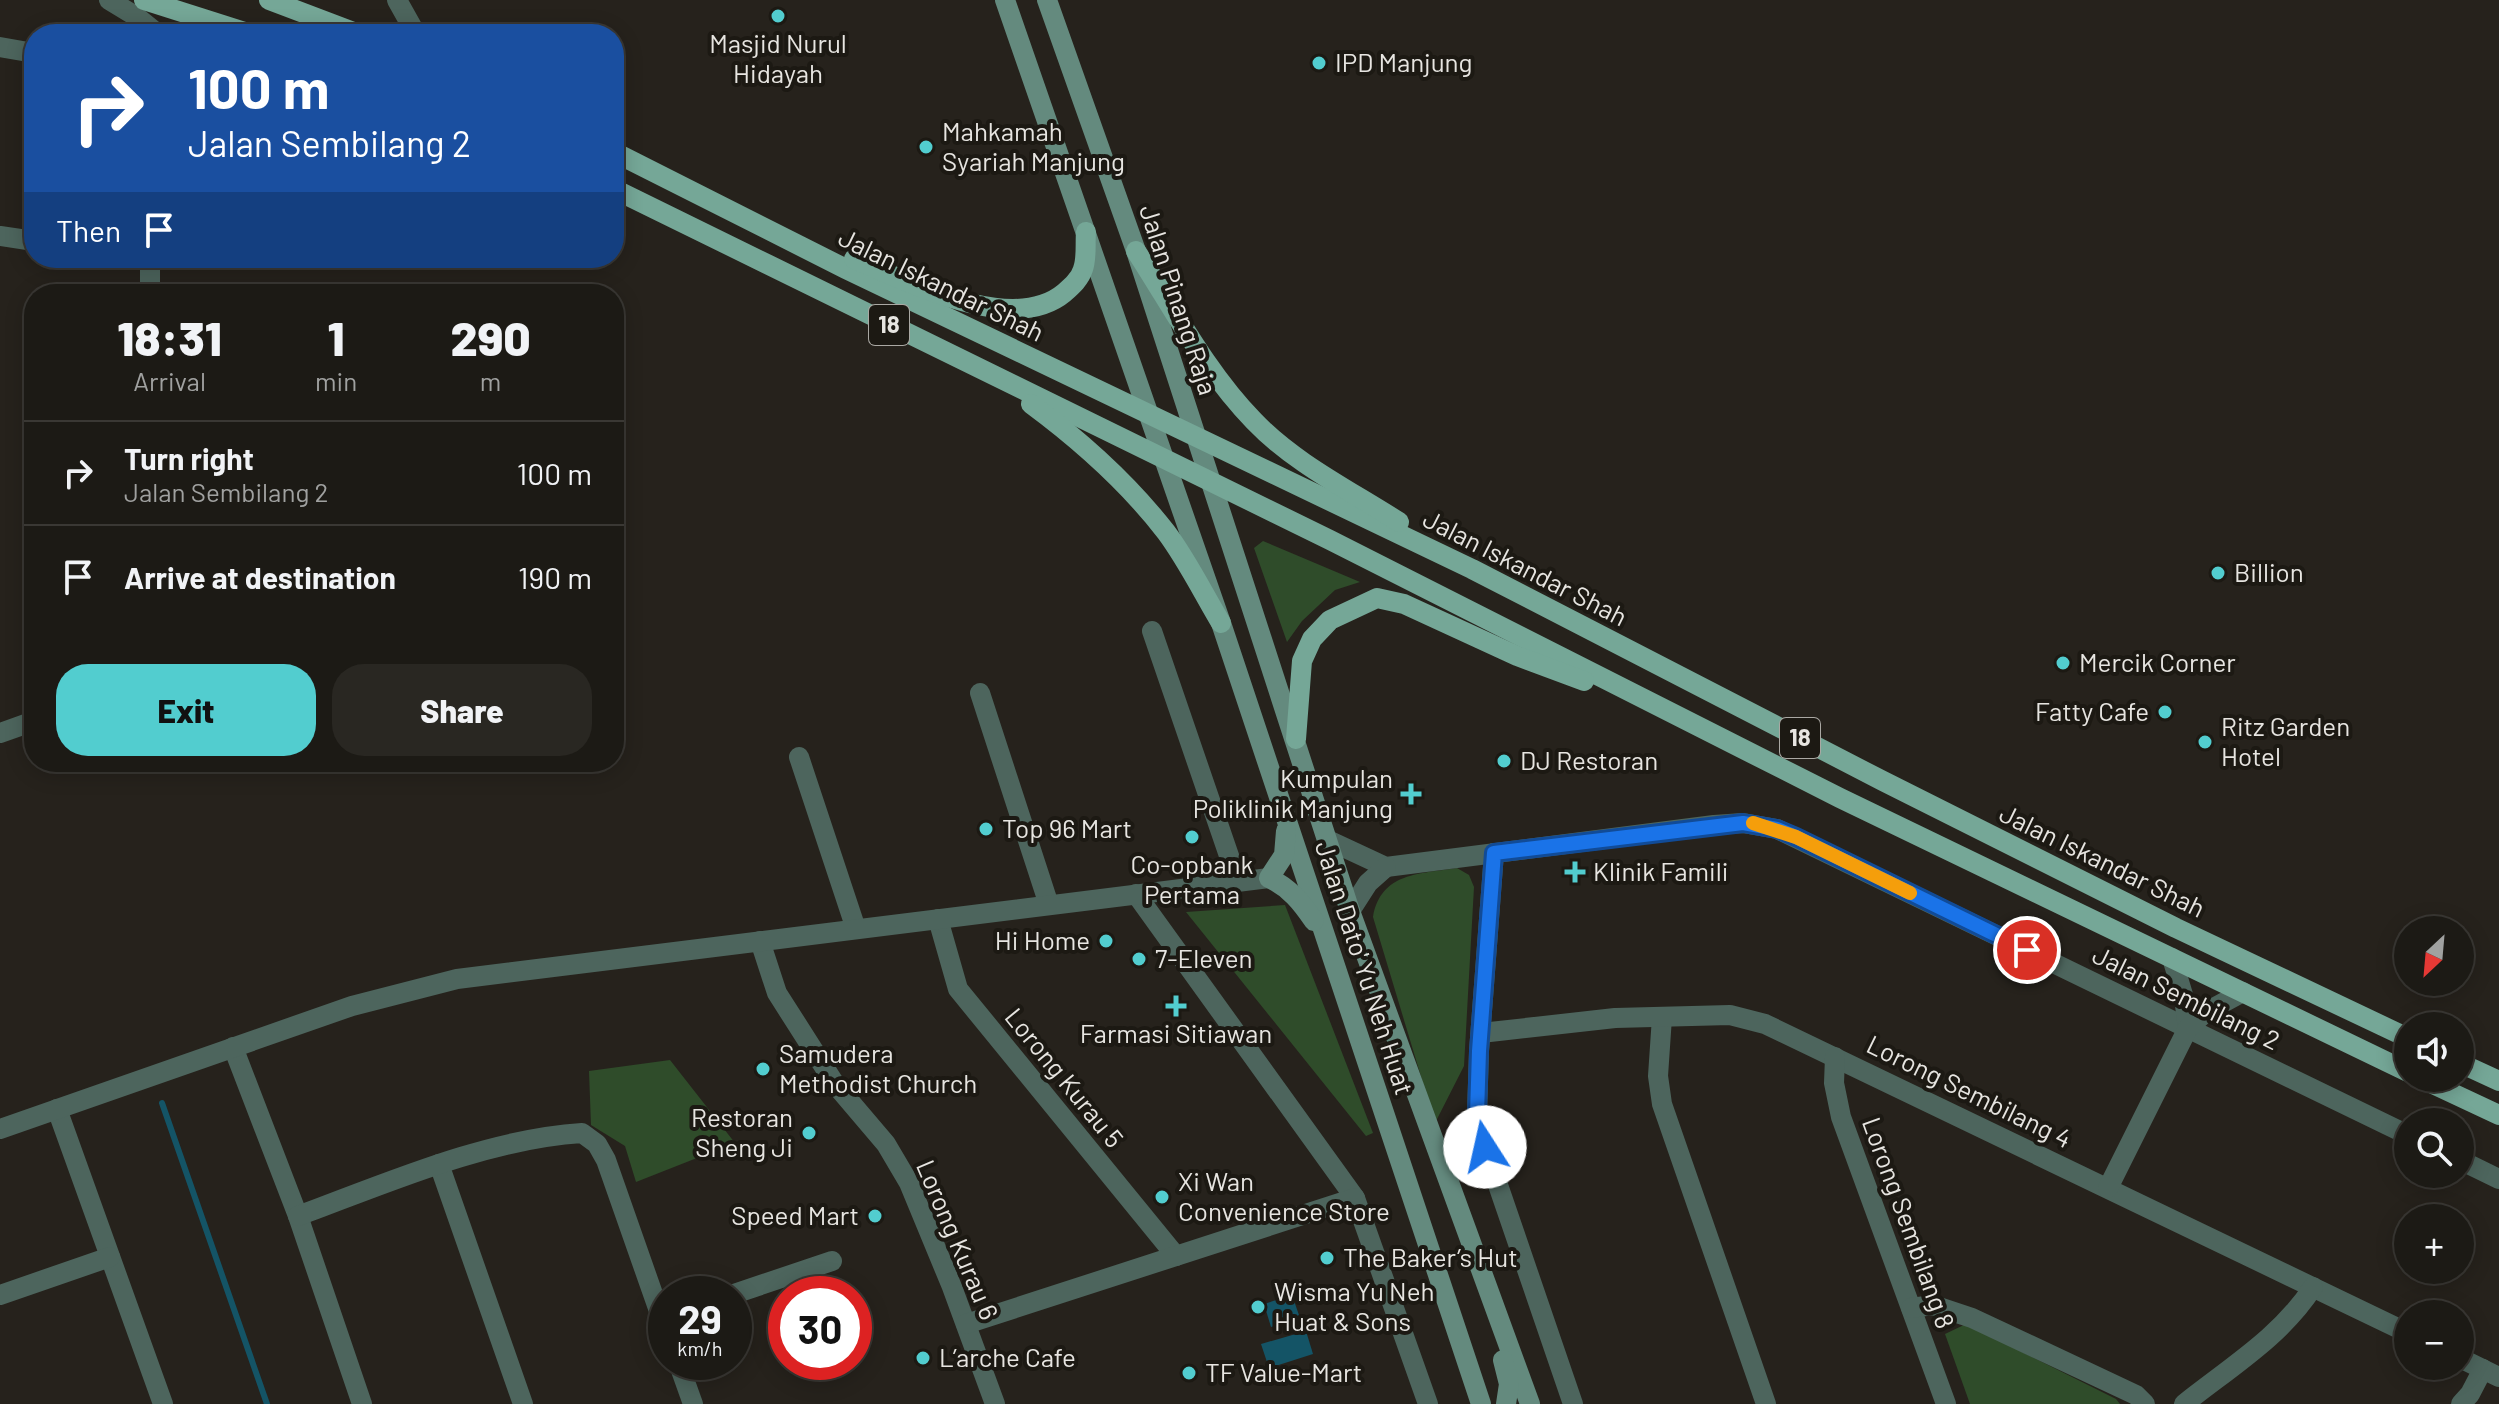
<!DOCTYPE html>
<meta charset="utf-8">
<style>
:root{--surface:#1c1a15;--page:#292722;--text:#f1f3f6;--muted:#a0a1a0;--line:#3a3834;--accent:#52cdcf}
body{margin:0;font-family:Barlow,sans-serif;background:var(--page);color:var(--text);height:100vh;display:flex;flex-direction:column;font-size:30px;white-space:nowrap}
*{box-sizing:border-box;margin:0}
p{font-size:26px;color:var(--muted)}
.icon{flex:none;width:44px;height:44px;fill:none;stroke:currentColor;stroke-width:2;stroke-linecap:round;stroke-linejoin:round}
.map{position:relative;flex:1;overflow:hidden}
.panel{position:absolute;left:24px;top:284px;width:600px;height:488px;display:flex;flex-direction:column;background:var(--surface);border-radius:32px;box-shadow:0 4px 20px #0003,0 0 0 2px var(--line)}
.panel>*{flex:none}
.banner{position:absolute;left:24px;top:24px;width:600px;height:244px;border-radius:32px;box-shadow:0 4px 20px #0003,0 0 0 2px var(--line);background:#1a4fa0;color:#fff;overflow:hidden}
.needle{width:52px;rotate:206deg}
.buttons{position:absolute;left:2394px;top:916px;display:grid;gap:16px}
.buttons a{display:grid;place-items:center;width:80px;height:80px;border-radius:50%;background:var(--surface);box-shadow:0 4px 20px #0003,0 0 0 2px var(--line);font-size:40px}
.speed{position:absolute;left:648px;top:1276px;display:flex;gap:16px;font-size:40px;font-weight:700;text-align:center}
.speed>*{display:grid;place-content:center;width:104px;height:104px;border-radius:50%;background:var(--surface);box-shadow:0 4px 20px #0003,0 0 0 2px var(--line);line-height:1}
.speed small{font-size:20px;font-weight:400}
.speed .limit{border:12px solid #d22;background:#fff;color:#111}
.pin{position:absolute;display:grid;place-items:center;width:68px;height:68px;color:#fff;margin:-34px;border:4px solid #fff;border-radius:50%;box-shadow:0 2px 8px #0007}
.me{position:absolute;width:88px;margin:-44px;rotate:350deg;stroke-linejoin:round;filter:drop-shadow(0 0 6px #0008)}
.turn{display:flex;align-items:center;gap:28px;height:168px;padding:0 32px;font-size:36px}
.turn .icon{width:104px;height:104px;stroke-width:2.5}
.turn b{display:block;font-size:56px;line-height:68px}
.then{display:flex;align-items:center;height:76px;padding:0 32px;background:#0003;gap:16px;font-size:30px}
.eta{display:flex;justify-content:space-evenly;align-items:center;height:136px;text-align:center}
.eta b{font-size:48px;font-weight:800;line-height:56px}
.action{display:flex;gap:16px;margin-top:auto;padding:16px 32px}
.action a{flex:1;height:92px;border-radius:32px;background:var(--accent);color:#111;font-size:32px;font-weight:800;line-height:92px;text-align:center}
.action a+a{background:var(--page);color:var(--text)}
ul{padding:0;list-style:none}
li{display:flex;align-items:center;gap:24px;height:104px;padding:0 32px;border-top:2px solid var(--line)}
li div{flex:1}
li b{display:block;font-size:30px}
li em{font-style:normal}
.map>svg:first-child{display:block}
</style>
<div class="map">
<svg width="2499" height="1404" viewBox="0 0 2499 1404">
<rect width="100%" height="100%" fill="#26221c"/>
<!-- green -->
<g fill="#2f4c2a">
<path d="M 1263,541 L 1360,582 L 1335,590 L 1302,621 L 1287,642 L 1254,548 Z"/>
<path d="M 1457,868 L 1469,875 L 1474,887 L 1464,1066 L 1435,1123 L 1373,917 C 1381,872 1420,874 1457,868 Z"/>
<path d="M 1285,905 L 1373,1133 L 1366,1136 L 1186,912 Z"/>
<path d="M 670,1060 L 735,1143 L 636,1182 L 625,1146 L 591,1125 L 589,1071 Z"/>
<path d="M 1966,1324 L 2116,1399 L 2120,1404 L 1970,1404 L 1945,1334 Z"/>
</g>
<!-- water -->
<g fill="#145466">
<path d="M 1292,1295 L 1300,1318 L 1271,1327 L 1264,1304 Z"/>
<path d="M 1306,1331 L 1313,1354 L 1269,1368 L 1261,1344 Z"/>
</g>
<g fill="none" stroke-linecap="round" stroke-linejoin="round">
<!-- stream -->
<path stroke="#145466" stroke-width="6" d="M 162,1103 L 267,1404"/>
<!-- street -->
<g stroke="#4d655d" stroke-width="20">
<path d="M 109,0 L 137,17 L 158,34"/>
<path d="M 397,0 L 416,34"/>
<path d="M 0,47 L 34,53"/>
<path d="M 0,236 L 34,241"/>
<path d="M 150,258 L 150,294"/>
<path d="M 1152,631 L 1238,882"/>
<path d="M 980,693 L 1049,905"/>
<path d="M 0,733 L 34,721"/>
<path d="M 799,757 L 856,929"/>
<path d="M 1328,840 L 1386,867 L 1714,825 L 1743,823 L 1777,829 L 2408,1135"/>
<path d="M 1494,853 L 1479,1051 L 1477,1114 L 1485,1147 L 1573,1404"/>
<path d="M 1136,894 L 1355,1198 L 1428,1404"/>
<path d="M 1350,911 L 1368,883 L 1386,867"/>
<path d="M 938,919 L 958,989 L 1176,1256"/>
<path d="M 760,941 L 777,993 L 835,1084 L 886,1144 L 909,1183 L 952,1287 L 995,1404"/>
<path d="M 2172,958 L 2184,998 L 2188,1028"/>
<path d="M 1662,1017 L 1658,1076 L 1662,1104 L 1766,1404"/>
<path d="M 1481,1033 L 1615,1018 L 1730,1015 L 1765,1024 L 2408,1333"/>
<path d="M 233,1047 L 298,1216 L 362,1404"/>
<path d="M 1835,1057 L 1834,1083 L 1841,1117 L 1946,1404"/>
<path d="M 57,1109 L 163,1404"/>
<path d="M 0,1129 L 352,1006 L 457,979 L 1269,878"/>
<path d="M 2460,1160 L 2499,1179"/>
<path d="M 439,1164 L 523,1404"/>
<path d="M 2108,1188 L 2188,1028 L 2206,1012 L 2243,992"/>
<path d="M 298,1216 C 387,1183 487,1139 582,1133 L 597,1144 L 606,1160 L 666,1331"/>
<path d="M 734,1294 L 832,1261"/>
<path d="M 0,1295 L 110,1257"/>
<path d="M 1911,1308 L 1933,1305 L 1972,1318 L 2136,1395 L 2145,1404"/>
<path d="M 966,1324 L 1355,1198"/>
<path d="M 2460,1358 L 2499,1377"/>
<path d="M 678,1362 L 693,1404"/>
<path d="M 2184,1404 C 2229,1368 2282,1336 2313,1287"/>
<path d="M 2461,1404 L 2470,1394 L 2483,1369"/>
</g>
<!-- secondary -->
<g stroke="#648a7e" stroke-width="20">
<path d="M 1005,0 L 1221,623 L 1481,1404"/>
<path d="M 1047,0 L 1136,251 L 1350,911 L 1530,1404"/>
<path d="M 1286,831 L 1284,855 L 1269,878 C 1290,888 1301,902 1314,921"/>
<path d="M 1503,1360 L 1509,1384 L 1506,1404"/>
</g>
<!-- primary -->
<g stroke="#75a797" stroke-width="20">
<path d="M 144,0 L 251,34"/>
<path d="M 269,0 L 359,34"/>
<path d="M 614,152 L 846,269 L 1472,569 L 1883,781 L 2176,928 L 2408,1038"/>
<path d="M 614,189 L 1330,540 L 1840,798 L 2408,1072"/>
<path d="M 1136,251 C 1173,308 1206,372 1254,421 C 1294,463 1351,491 1399,522"/>
<path d="M 854,259 C 907,281 1012,336 1064,293 C 1072,286 1080,279 1083,269 C 1087,258 1085,244 1086,232"/>
<path d="M 1031,404 C 1081,441 1128,483 1166,532 C 1187,560 1203,593 1221,623"/>
<path d="M 1296,739 L 1302,661 L 1312,639 L 1330,620 L 1377,598 L 1404,604 L 1517,656 L 1584,681"/>
<path d="M 2460,1063 L 2499,1081"/>
<path d="M 2420,1078 L 2499,1115"/>
</g>
</g>
<g fill="none" stroke-linecap="round" stroke-linejoin="round">
<defs>
<path id="route" d="M 1485,1147 L 1477,1114 L 1479,1051 L 1494,853 L 1743,823 L 1777,829 L 1796,837 L 2027,950"/>
</defs>
<!-- route casing -->
<use href="#route" stroke="#114b97" stroke-width="20"/>
<!-- route -->
<use href="#route" stroke="#1a73e8" stroke-width="14"/>
<!-- slow -->
<path stroke="#f59e0b" stroke-width="14" d="M 1753,823 L 1796,837 L 1910,893"/>
</g>
<!-- markers -->
<g fill="#52cdcf" stroke="#1c1913" stroke-width="3">
<circle cx="778" cy="16" r="8"/>
<circle cx="1319" cy="63" r="8"/>
<circle cx="926" cy="147" r="8"/>
<circle cx="2218" cy="573" r="8"/>
<circle cx="2063" cy="663" r="8"/>
<circle cx="2165" cy="712" r="8"/>
<circle cx="2205" cy="742" r="8"/>
<circle cx="1504" cy="761" r="8"/>
<path d="M1407 782h8v8h8v8h-8v8h-8v-8h-8v-8h8z"/>
<circle cx="986" cy="829" r="8"/>
<circle cx="1192" cy="837" r="8"/>
<path d="M1571 860h8v8h8v8h-8v8h-8v-8h-8v-8h8z"/>
<circle cx="1106" cy="941" r="8"/>
<circle cx="1139" cy="959" r="8"/>
<path d="M1172 994h8v8h8v8h-8v8h-8v-8h-8v-8h8z"/>
<circle cx="763" cy="1069" r="8"/>
<circle cx="809" cy="1133" r="8"/>
<circle cx="1162" cy="1197" r="8"/>
<circle cx="875" cy="1216" r="8"/>
<circle cx="1327" cy="1258" r="8"/>
<circle cx="1258" cy="1307" r="8"/>
<circle cx="923" cy="1358" r="8"/>
<circle cx="1189" cy="1373" r="8"/>
</g>
<g text-anchor="middle" stroke-width="8" stroke-linejoin="round" paint-order="stroke">
<!-- shield labels -->
<g fill="#1c1913" stroke="#aaa8a3" stroke-width="2">
<rect x="869" y="305" width="40" height="40" rx="6"/>
<rect x="1780" y="718" width="40" height="40" rx="6"/>
</g>
<g font-size="24" font-weight="bold" fill="#e7e5e1">
<text x="889" y="333">18</text>
<text x="1800" y="746">18</text>
</g>
<!-- poi labels -->
<g font-size="26" fill="#e7e5e1" stroke="#1c1913" text-anchor="start">
<text x="778" y="53" text-anchor="middle">Masjid Nurul<tspan x="778" dy="30">Hidayah</tspan></text>
<text x="1335" y="72">IPD Manjung</text>
<text x="942" y="141">Mahkamah<tspan x="942" dy="30">Syariah Manjung</tspan></text>
<text x="2234" y="582">Billion</text>
<text x="2079" y="672">Mercik Corner</text>
<text x="2149" y="721" text-anchor="end">Fatty Cafe</text>
<text x="2221" y="736">Ritz Garden<tspan x="2221" dy="30">Hotel</tspan></text>
<text x="1520" y="770">DJ Restoran</text>
<text x="1393" y="788" text-anchor="end">Kumpulan<tspan x="1393" dy="30">Poliklinik Manjung</tspan></text>
<text x="1002" y="838">Top 96 Mart</text>
<text x="1192" y="874" text-anchor="middle">Co-opbank<tspan x="1192" dy="30">Pertama</tspan></text>
<text x="1593" y="881">Klinik Famili</text>
<text x="1090" y="950" text-anchor="end">Hi Home</text>
<text x="1155" y="968">7-Eleven</text>
<text x="1176" y="1043" text-anchor="middle">Farmasi Sitiawan</text>
<text x="779" y="1063">Samudera<tspan x="779" dy="30">Methodist Church</tspan></text>
<text x="793" y="1127" text-anchor="end">Restoran<tspan x="793" dy="30">Sheng Ji</tspan></text>
<text x="1178" y="1191">Xi Wan<tspan x="1178" dy="30">Convenience Store</tspan></text>
<text x="859" y="1225" text-anchor="end">Speed Mart</text>
<text x="1343" y="1267">The Baker’s Hut</text>
<text x="1274" y="1301">Wisma Yu Neh<tspan x="1274" dy="30">Huat &amp; Sons</tspan></text>
<text x="939" y="1367">L’arche Cafe</text>
<text x="1205" y="1382">TF Value-Mart</text>
</g>
<!-- street labels -->
<g font-size="26" fill="#e7e5e1" stroke="#1c1913">
<text transform="translate(941 285) rotate(26)" y="9">Jalan Iskandar Shah</text>
<text transform="translate(1178 300) rotate(72)" y="9">Jalan Pinang Raja</text>
<text transform="translate(1525 568) rotate(27)" y="9">Jalan Iskandar Shah</text>
<text transform="translate(2102 861) rotate(26)" y="9">Jalan Iskandar Shah</text>
<text transform="translate(1364 968) rotate(72)" y="9">Jalan Dato' Yu Neh Huat</text>
<text transform="translate(2186 998) rotate(26)" y="9">Jalan Sembilang 2</text>
<text transform="translate(1064 1078) rotate(51)" y="9">Lorong Kurau 5</text>
<text transform="translate(1969 1092) rotate(26)" y="9">Lorong Sembilang 4</text>
<text transform="translate(1908 1223) rotate(70)" y="9">Lorong Sembilang 8</text>
<text transform="translate(957 1240) rotate(67)" y="9">Lorong Kurau 6</text>
</g>
</g>
</svg>
<div class="buttons">
<a><svg class="needle" viewBox="-14 -14 28 28"><path d="M0-13l5 13h-10z" fill="#e53935"/><path d="M0 13l5-13h-10z" fill="#a0a1a0"/></svg></a>
<a><svg class="icon" aria-label="sound" viewBox="0 0 24 24"><path d="M4 9h4l5-4v14l-5-4H4zM17 9q2 3 0 6"/></svg></a>
<a><svg class="icon" aria-label="search" viewBox="0 0 24 24"><circle cx="10" cy="10" r="6"/><path d="M15 15l6 6"/></svg></a>
<a>+</a>
<a>−</a>
</div>
<div class="speed"><div>29<small>km/h</small></div><div class="limit">30</div></div>
<div class="pin" style="left:2027px;top:950px;background:#d93025"><svg class="icon" aria-label="arrive" viewBox="0 0 24 24"><path d="M6 21V4h12l-3 4 3 4H6"/></svg></div>
<svg class="me" style="left:1485px;top:1147px" viewBox="-20 -20 40 40"><circle r="19" fill="#fff"/><path d="M0-13L10 11 0 6-10 11z" fill="#1a73e8"/></svg>
<div class="banner">
<div class="turn"><svg class="icon" aria-label="right" viewBox="0 0 24 24"><path d="M7 20v-9h11M14 6l5 5-5 5"/></svg><div><b>100 m</b>Jalan Sembilang 2</div></div>
<div class="then">Then<svg class="icon" aria-label="arrive" viewBox="0 0 24 24"><path d="M6 21V4h12l-3 4 3 4H6"/></svg></div>
</div>
<section class="panel">
<div class="eta">
<div><b>18:31</b><p>Arrival</p></div>
<div><b>1</b><p>min</p></div>
<div><b>290</b><p>m</p></div>
</div>
<ul>
<li><svg class="icon" aria-label="right" viewBox="0 0 24 24"><path d="M7 20v-9h11M14 6l5 5-5 5"/></svg><div><b>Turn right</b><p>Jalan Sembilang 2</p></div><em>100 m</em></li>
<li><svg class="icon" aria-label="arrive" viewBox="0 0 24 24"><path d="M6 21V4h12l-3 4 3 4H6"/></svg><div><b>Arrive at destination</b></div><em>190 m</em></li>
</ul>
<div class="action"><a>Exit</a><a>Share</a></div>
</section>
</div>
